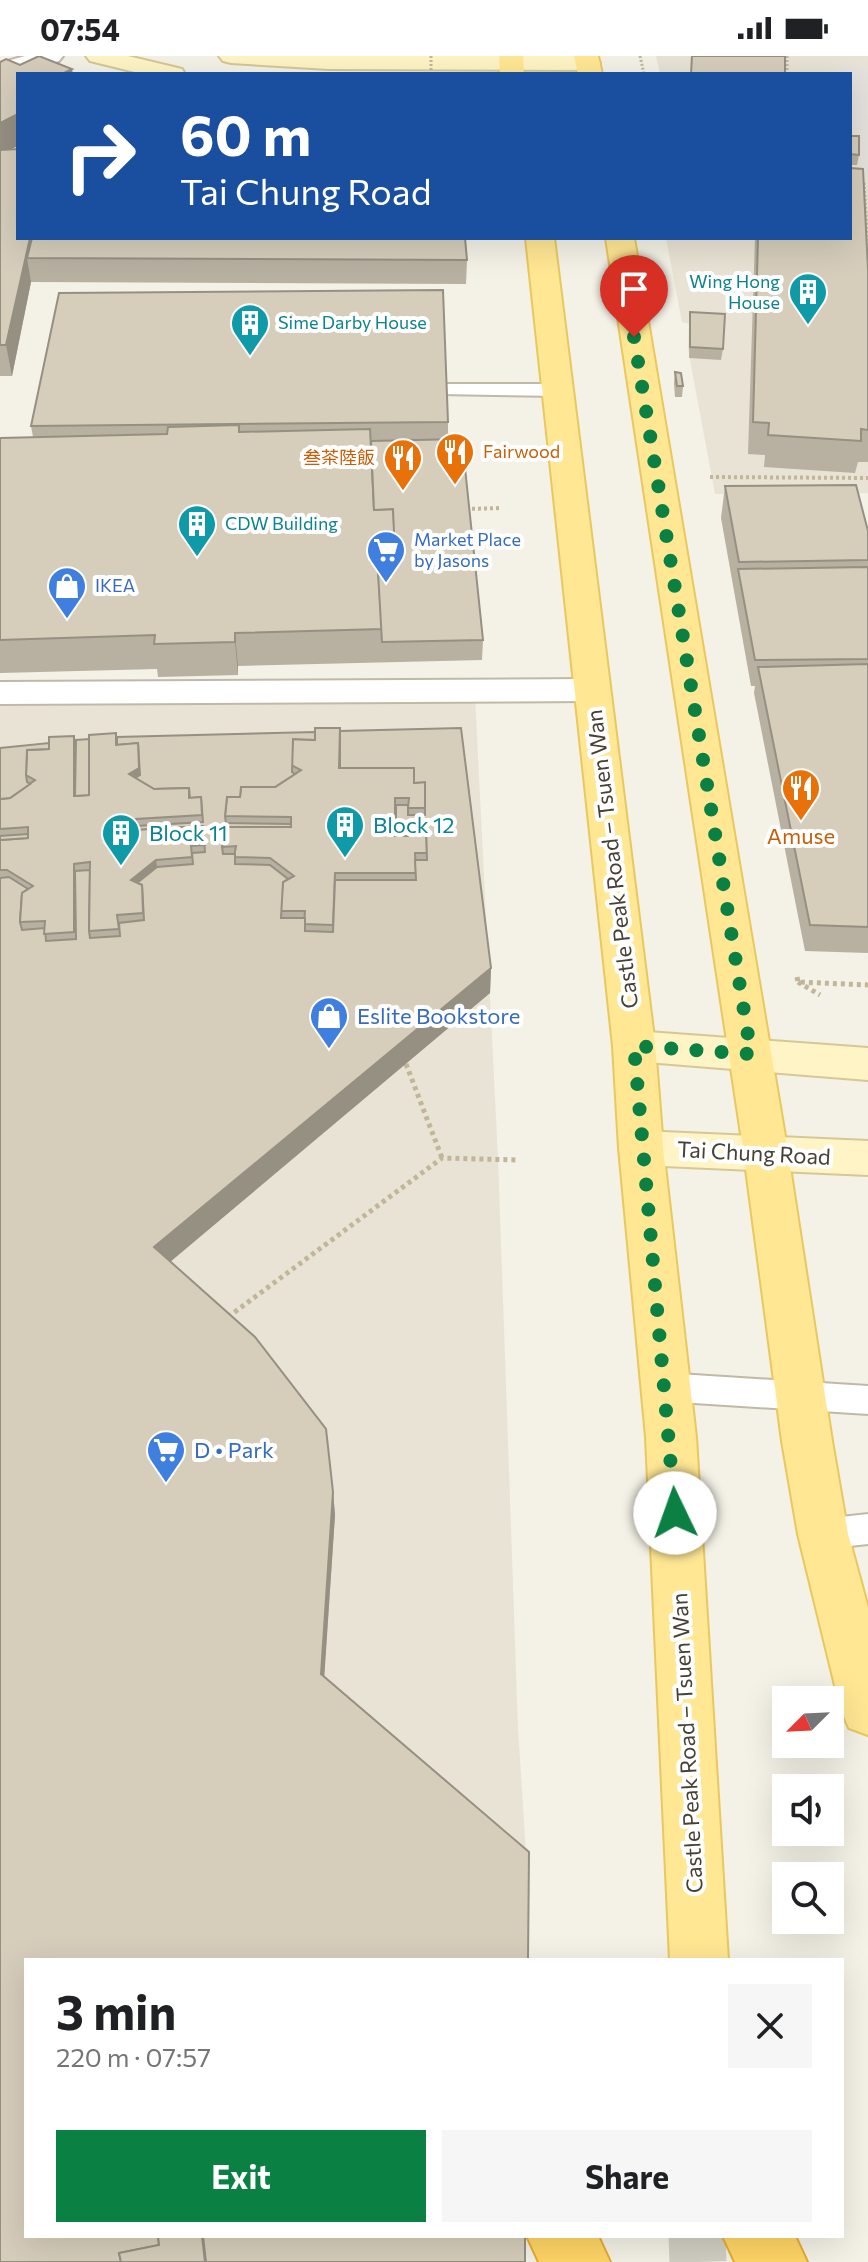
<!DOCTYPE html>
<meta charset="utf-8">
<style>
:root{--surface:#fff;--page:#f6f6f6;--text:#202124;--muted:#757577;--accent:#0b8043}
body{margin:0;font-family:Commissioner,"Noto Sans TC",sans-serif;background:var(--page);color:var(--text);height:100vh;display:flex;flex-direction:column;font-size:30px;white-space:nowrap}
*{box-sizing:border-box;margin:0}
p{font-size:26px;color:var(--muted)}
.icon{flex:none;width:44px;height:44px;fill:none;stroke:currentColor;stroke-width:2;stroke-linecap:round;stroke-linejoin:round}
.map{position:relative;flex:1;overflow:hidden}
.details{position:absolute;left:24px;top:1902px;width:820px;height:280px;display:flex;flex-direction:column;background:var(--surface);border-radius:0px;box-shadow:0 8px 32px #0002}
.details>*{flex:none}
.hud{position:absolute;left:16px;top:16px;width:836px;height:168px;border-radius:0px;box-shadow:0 8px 32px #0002;background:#1a4fa0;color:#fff;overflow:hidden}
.needle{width:52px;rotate:246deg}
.fabs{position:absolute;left:772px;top:1630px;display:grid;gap:16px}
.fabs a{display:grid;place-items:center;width:72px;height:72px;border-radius:0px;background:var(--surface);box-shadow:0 8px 32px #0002;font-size:40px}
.pin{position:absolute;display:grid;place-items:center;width:68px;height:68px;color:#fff;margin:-82px -34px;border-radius:50% 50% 50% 0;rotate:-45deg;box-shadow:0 0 8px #0007}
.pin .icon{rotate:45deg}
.me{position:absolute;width:88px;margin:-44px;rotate:357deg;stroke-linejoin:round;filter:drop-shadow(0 0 6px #0008)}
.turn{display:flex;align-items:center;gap:28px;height:168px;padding:0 32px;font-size:36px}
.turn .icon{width:104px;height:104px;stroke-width:2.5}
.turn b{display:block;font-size:56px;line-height:68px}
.round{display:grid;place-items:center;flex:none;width:84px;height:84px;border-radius:0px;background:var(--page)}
.head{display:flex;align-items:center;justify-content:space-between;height:136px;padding:0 32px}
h1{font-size:48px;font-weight:700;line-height:60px}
.action{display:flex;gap:16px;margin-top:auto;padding:16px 32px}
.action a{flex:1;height:92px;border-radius:0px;background:var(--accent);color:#fff;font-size:32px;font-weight:700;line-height:92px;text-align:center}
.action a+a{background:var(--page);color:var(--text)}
.status{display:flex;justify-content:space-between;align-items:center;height:56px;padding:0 40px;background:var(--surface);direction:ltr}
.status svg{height:22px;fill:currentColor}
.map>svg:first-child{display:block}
</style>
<div class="status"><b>07:54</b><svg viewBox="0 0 49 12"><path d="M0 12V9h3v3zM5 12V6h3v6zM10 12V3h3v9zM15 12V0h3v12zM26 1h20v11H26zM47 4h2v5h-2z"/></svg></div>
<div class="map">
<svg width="868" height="2206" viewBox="0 0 868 2206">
<rect width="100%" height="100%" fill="#f4f1e6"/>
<!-- residential -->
<g fill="#e8e3d4">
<path d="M 656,0 L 868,0 L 868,437 L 715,438 L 688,293 L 689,268 L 682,266 L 666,182 L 850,182 L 850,18 L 660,18 Z"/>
<path d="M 475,640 L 498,1102 L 518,1672 L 527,1815 L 26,1904 L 26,2180 L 0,2206 L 0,648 Z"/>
</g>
<!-- parking -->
<path fill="#e5e2de" d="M 840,10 L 868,11 L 868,118 L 861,114 L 859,74 L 850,73 L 850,18 L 840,18 Z"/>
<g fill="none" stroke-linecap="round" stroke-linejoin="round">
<!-- primary-tunnel -->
<path stroke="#d1cec3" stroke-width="57" stroke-dasharray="57 28" stroke-linecap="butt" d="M 697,2180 L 698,2206"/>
<defs>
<g id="lane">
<path d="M 446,328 L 560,328 L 570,334 L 560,340 L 439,338 L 436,334 Z"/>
<path d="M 663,1317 L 868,1330 L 868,1358 L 663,1345 L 651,1341 L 647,1331 L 651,1321 Z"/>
<path d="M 868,1458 L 868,1488 L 823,1493 L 811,1489 L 806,1478 L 811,1467 L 823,1463 Z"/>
</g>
<g id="street">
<path d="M 25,0 L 63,0 L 59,5 L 0,22 L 0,7 Z"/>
<path d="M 592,623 L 605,626 L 610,634 L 605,642 L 592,645 L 0,648 L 0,626 Z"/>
</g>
<g id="secondary">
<path d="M 86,0 L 128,0 L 182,13 L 185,18 L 143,18 L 90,5 Z"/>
<path d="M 219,0 L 589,0 L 597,2 L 600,7 L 597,12 L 588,14 L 328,13 L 231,7 L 223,5 Z"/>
<path d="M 634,975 L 868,992 L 868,1024 L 634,1005 L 619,1001 L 613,990 L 619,979 Z"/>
<path d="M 641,1075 L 868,1085 L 868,1119 L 641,1109 L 626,1104 L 619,1092 L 626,1080 Z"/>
</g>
<g id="primary">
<path d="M 499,0 L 523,0 L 524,18 L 500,18 Z"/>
<path d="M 574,0 L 598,0 L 602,18 L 578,18 Z"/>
<path d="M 526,182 L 554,182 L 655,990 L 663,1092 L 696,1381 L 728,1904 L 670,1904 L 646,1381 L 619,1092 L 613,990 Z"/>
<path d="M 606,182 L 634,182 L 788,1098 L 832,1385 L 848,1478 L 868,1552 L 868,1679 L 849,1672 L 841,1654 L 798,1478 L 782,1385 L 744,1098 Z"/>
</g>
<g id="highway">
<path d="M 527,2180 L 598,2180 L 610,2206 L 539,2206 Z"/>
<path d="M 723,2180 L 795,2180 L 807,2206 L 735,2206 Z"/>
</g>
</defs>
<!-- lane casing -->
<use href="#lane" stroke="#c0b9a8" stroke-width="4"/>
<!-- street casing -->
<use href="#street" stroke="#c0b9a8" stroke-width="4"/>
<!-- secondary casing -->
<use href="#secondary" stroke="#d6c894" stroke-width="4"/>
<!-- primary casing -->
<use href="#primary" stroke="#e9c85f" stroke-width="4"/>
<!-- highway casing -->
<use href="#highway" stroke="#e5ac30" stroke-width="4"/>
<!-- path-far2 -->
<g stroke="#c2b699" stroke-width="3" stroke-dasharray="2 2" stroke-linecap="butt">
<path d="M 640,0 L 644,18"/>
<path d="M 787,0 L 787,18"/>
<path d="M 850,124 L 864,125 L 868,190"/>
</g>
<!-- path-far1 -->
<g stroke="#c2b699" stroke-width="4" stroke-dasharray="3 3" stroke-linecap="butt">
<path d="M 710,421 L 868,422"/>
<path d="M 466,453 L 501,452"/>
</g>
<!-- path -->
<g stroke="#c2b699" stroke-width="5" stroke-dasharray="4 4" stroke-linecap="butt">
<path d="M 797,921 L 798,926 L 868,929"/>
<path d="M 798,926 L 820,939"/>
<path d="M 406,1008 L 442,1102"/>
<path d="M 228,1261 L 442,1102 L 518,1104"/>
</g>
<!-- lane -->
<use href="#lane" fill="#fff" fill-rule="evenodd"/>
<!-- street -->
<use href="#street" fill="#fff" fill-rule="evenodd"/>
<!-- secondary -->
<use href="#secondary" fill="#fff4c5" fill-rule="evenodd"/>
<!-- primary -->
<use href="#primary" fill="#ffe794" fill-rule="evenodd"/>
<!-- highway -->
<use href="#highway" fill="#ffd566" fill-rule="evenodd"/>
<!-- path-bridge -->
<path stroke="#c2b699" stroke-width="3" stroke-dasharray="2 2" stroke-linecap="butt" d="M 431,0 L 431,18"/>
</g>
<!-- wall -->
<g fill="#b8b0a1">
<path d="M 0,6 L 12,93 L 467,204 L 466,228 L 31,226 L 12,320 L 0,320 Z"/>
<path d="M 850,80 L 859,99 L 857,109 L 850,109 Z"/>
<path d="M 755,182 L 850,182 L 868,214 L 868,406 L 858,406 L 855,417 L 764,411 L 765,399 L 748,398 Z"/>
<path d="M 690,256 L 723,293 L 721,304 L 689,302 Z"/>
<path d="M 675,316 L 683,330 L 682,341 L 675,341 L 674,327 Z"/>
<path d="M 448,366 L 448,384 L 483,584 L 482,604 L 238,610 L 238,619 L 158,621 L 157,613 L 0,617 L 0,382 L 33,381 L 31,370 Z"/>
<path d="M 725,430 L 868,475 L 868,897 L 805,895 L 754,637 L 755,630 L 751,630 L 721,462 Z"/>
<path d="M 461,672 L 491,912 L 490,937 L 170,1206 L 333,1436 L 335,1459 L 324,1621 L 0,2206 L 0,692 L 49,687 L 74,680 L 76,687 L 340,675 Z"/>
</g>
<!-- shaded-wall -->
<g fill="#969083">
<path d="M 72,13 L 73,18 L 62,18 Z"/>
<path d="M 18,58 L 18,90 L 0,99 L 0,67 Z"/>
<path d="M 30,182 L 41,182 L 27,202 L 31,226 L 12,320 L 6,289 Z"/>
<path d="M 235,577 L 238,610 L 238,619 L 235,586 Z"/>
<path d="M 138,687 L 143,733 L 129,718 Z"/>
<path d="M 156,804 L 161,837 L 147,890 L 143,857 L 131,824 Z"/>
<path d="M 491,912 L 490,937 L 158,1216 L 154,1191 Z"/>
<path d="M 333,1436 L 335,1459 L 323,1640 L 321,1618 Z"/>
</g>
<!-- building -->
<g fill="#d6cdbb" stroke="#969083" stroke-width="2">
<path d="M 39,0 L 72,13 L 62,18 L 18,18 L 18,58 L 0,67 L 0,6 L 6,3 L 20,9 Z"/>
<path d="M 692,0 L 785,0 L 785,18 L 691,18 Z"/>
<path d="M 850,80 L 859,80 L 859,99 L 850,98 Z"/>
<path d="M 18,93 L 18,182 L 30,182 L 6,289 L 0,289 L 0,94 Z"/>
<path d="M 850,112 L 863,113 L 868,214 L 868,374 L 861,373 L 861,385 L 768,379 L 769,367 L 753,366 L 758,182 L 850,182 Z"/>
<path d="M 32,182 L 465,182 L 467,204 L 27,202 Z"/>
<path d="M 443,234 L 448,366 L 31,370 L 59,237 Z"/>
<path d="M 690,256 L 725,258 L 723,293 L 690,291 Z"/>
<path d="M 675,316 L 681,317 L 683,330 L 677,330 Z"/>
<path d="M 239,369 L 239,376 L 370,373 L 374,454 L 393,453 L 395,485 L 376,485 L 382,573 L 235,577 L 235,586 L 154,588 L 155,579 L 0,584 L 0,382 L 167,378 L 168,371 Z"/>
<path d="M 462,383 L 483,584 L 382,586 L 377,498 L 395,498 L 393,453 L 374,454 L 371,385 Z"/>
<path d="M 856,429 L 868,475 L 868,504 L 739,506 L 725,430 Z"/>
<path d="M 868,511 L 868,603 L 755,604 L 738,513 Z"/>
<path d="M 868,608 L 868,871 L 810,869 L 758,611 Z"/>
<path d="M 315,672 L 340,672 L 339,712 L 414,712 L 414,727 L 425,726 L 425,752 L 408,752 L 409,742 L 395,742 L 395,780 L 408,780 L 408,768 L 426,768 L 427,797 L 415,797 L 416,817 L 335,817 L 333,869 L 304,868 L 305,855 L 280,855 L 283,826 L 294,820 L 270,802 L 234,801 L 236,790 L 222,791 L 224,771 L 291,771 L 291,761 L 225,760 L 227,741 L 240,741 L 241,731 L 275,731 L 301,714 L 291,709 L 293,683 L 315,684 Z"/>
<path d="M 461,672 L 491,912 L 154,1191 L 255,1281 L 326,1373 L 333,1436 L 321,1618 L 529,1796 L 528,1904 L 26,1904 L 26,2180 L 158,2180 L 159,2189 L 119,2197 L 121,2206 L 0,2206 L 0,822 L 9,821 L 28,833 L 22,837 L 20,866 L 22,874 L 45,872 L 46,885 L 76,883 L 75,815 L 90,814 L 89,875 L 90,882 L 120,880 L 119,867 L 144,864 L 142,829 L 137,827 L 157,811 L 193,808 L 192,797 L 205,796 L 203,770 L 137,774 L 137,770 L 203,766 L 201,741 L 190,742 L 189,732 L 154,733 L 135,722 L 140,719 L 138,687 L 117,689 L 117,681 L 315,676 L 315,684 L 293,683 L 292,716 L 295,718 L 275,731 L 241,731 L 240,741 L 227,741 L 225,760 L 226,767 L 291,768 L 291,771 L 224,771 L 222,791 L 223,798 L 235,798 L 235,808 L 270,809 L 288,823 L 283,826 L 281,862 L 305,862 L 305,875 L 333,876 L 335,824 L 416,824 L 415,804 L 427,804 L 426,768 L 408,768 L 408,780 L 396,780 L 396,749 L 408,749 L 408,759 L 425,759 L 425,726 L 414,727 L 414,712 L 340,712 L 340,675 Z"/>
<path d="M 116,677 L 116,689 L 138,687 L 139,712 L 129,718 L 154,733 L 189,732 L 189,742 L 201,741 L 202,759 L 136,763 L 136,774 L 203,770 L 205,789 L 191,790 L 192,801 L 156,804 L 131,824 L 142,829 L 143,857 L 117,859 L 119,873 L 89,875 L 90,806 L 74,808 L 74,876 L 44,878 L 45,865 L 20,866 L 22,837 L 33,830 L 7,814 L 0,814 L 0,784 L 28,782 L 28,771 L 0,773 L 0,743 L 10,742 L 35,724 L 26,719 L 27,694 L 49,693 L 49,681 L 74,680 L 74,740 L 89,739 L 89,679 Z"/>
<path d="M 89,683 L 89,739 L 75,740 L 76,684 Z"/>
<path d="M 49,687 L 49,693 L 27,694 L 26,719 L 27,726 L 30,728 L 10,742 L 0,743 L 0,692 Z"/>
<path d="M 28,778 L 28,782 L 0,784 L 0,780 Z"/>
<path d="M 158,2180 L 202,2180 L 205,2206 L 121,2206 L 119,2197 L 159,2189 Z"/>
<path d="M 203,2180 L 525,2180 L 525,2206 L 206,2206 Z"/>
</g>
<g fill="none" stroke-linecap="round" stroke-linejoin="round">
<!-- route -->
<path stroke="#0b8043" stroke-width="14" stroke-dasharray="0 25.2" d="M 634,281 L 751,998 L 634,990 L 675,1457"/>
</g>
<!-- icons -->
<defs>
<symbol id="building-pin" viewBox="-11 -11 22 30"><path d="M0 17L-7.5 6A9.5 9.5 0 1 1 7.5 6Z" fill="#0f9aa8" stroke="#fff"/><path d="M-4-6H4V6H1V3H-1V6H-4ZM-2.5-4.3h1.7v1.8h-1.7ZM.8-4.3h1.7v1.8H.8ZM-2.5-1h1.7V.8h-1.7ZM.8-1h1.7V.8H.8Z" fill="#fff"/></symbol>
<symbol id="restaurant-pin" viewBox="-11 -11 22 30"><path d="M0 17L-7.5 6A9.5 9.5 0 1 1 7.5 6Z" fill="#e8710a" stroke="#fff"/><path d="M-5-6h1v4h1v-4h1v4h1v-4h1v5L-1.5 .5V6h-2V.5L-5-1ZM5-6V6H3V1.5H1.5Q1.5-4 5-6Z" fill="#fff"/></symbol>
<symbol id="supermarket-pin" viewBox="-11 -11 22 30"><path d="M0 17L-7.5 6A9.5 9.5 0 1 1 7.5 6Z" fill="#3f7fe0" stroke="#fff"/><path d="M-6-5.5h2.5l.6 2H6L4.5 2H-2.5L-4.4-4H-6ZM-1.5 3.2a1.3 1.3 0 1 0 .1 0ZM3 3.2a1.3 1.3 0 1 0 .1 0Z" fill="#fff"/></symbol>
<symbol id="shop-pin" viewBox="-11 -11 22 30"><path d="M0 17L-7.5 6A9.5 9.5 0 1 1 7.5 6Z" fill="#3f7fe0" stroke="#fff"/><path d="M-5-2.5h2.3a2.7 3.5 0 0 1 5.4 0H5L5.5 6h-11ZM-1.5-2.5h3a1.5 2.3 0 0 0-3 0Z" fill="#fff"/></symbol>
</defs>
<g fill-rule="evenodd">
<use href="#building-pin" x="786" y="214" width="44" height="60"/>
<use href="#building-pin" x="228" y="245" width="44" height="60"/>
<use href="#restaurant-pin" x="433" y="374" width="44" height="60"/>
<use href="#restaurant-pin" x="381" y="380" width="44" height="60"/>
<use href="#building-pin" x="175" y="446" width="44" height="60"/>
<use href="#supermarket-pin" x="364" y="472" width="44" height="60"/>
<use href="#shop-pin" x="45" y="508" width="44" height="60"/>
<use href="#restaurant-pin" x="779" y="710" width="44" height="60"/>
<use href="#building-pin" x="323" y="747" width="44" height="60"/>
<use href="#building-pin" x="99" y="755" width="44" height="60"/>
<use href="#shop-pin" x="307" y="938" width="44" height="60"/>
<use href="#supermarket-pin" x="144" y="1372" width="44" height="60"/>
</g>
<g text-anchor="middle" stroke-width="8" stroke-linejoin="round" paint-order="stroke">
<!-- far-culture labels -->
<g font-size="18" fill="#0d838f" stroke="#fff" text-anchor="start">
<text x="780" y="232" text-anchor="end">Wing Hong<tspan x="780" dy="21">House</tspan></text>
<text x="278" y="273">Sime Darby House</text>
<text x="225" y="474">CDW Building</text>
</g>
<!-- far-food labels -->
<g font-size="18" fill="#c56008" stroke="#fff" text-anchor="start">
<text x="483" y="402">Fairwood</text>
<text x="375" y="408" text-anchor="end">叁茶陸飯</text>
</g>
<!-- far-shop labels -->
<g font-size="18" fill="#366cbe" stroke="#fff" text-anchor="start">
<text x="414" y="490">Market Place<tspan x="414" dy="21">by Jasons</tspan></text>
<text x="95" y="536">IKEA</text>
</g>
<!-- culture labels -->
<g font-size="22" fill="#0d838f" stroke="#fff" text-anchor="start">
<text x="373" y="777">Block 12</text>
<text x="149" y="785">Block 11</text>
</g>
<!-- food labels -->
<g font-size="22" fill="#c56008" stroke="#fff">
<text x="801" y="788">Amuse</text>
</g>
<!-- street labels -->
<g font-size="22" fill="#474135" stroke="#fff">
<text transform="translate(612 803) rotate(-97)" y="8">Castle Peak Road – Tsuen Wan</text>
<text transform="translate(754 1097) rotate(3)" y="8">Tai Chung Road</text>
<text transform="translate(687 1687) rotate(-93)" y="8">Castle Peak Road – Tsuen Wan</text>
</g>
<!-- shop labels -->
<g font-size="22" fill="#366cbe" stroke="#fff" text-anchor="start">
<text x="357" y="968">Eslite Bookstore</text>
<text x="194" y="1402">D • Park</text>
</g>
</g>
</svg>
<div class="fabs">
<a><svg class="needle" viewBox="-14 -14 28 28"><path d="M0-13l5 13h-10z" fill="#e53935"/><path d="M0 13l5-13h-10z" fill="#757577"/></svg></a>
<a><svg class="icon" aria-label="sound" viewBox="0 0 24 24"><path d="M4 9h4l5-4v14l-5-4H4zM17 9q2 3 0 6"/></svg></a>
<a><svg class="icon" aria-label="search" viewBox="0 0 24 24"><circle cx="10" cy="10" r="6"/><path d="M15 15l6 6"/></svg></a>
</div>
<div class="pin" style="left:634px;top:281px;background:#d93025"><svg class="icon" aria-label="arrive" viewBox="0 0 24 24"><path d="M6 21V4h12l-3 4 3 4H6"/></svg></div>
<svg class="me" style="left:675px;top:1457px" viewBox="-20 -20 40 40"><circle r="19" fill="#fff"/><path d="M0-13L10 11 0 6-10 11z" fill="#0b8043"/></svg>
<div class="hud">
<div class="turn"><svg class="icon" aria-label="right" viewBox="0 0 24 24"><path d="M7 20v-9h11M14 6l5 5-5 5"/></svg><div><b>60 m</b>Tai Chung Road</div></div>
</div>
<section class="details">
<div class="head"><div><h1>3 min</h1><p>220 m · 07:57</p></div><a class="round"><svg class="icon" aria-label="close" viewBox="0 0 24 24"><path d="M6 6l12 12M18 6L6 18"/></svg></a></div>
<div class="action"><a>Exit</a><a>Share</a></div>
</section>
</div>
